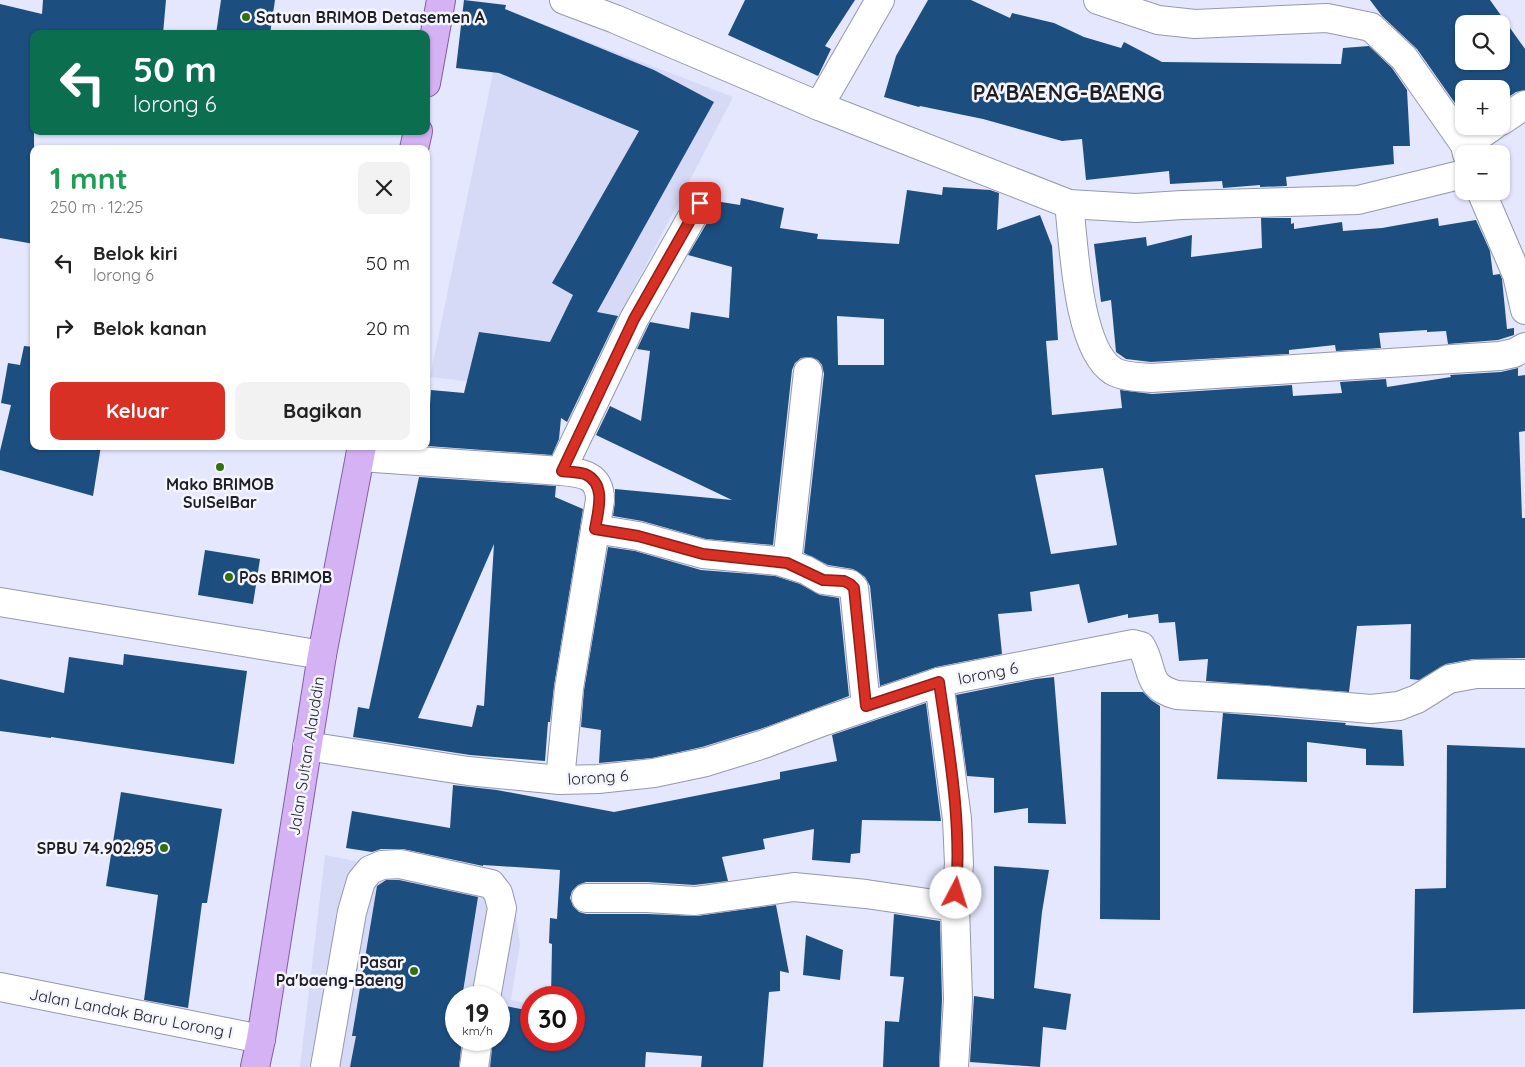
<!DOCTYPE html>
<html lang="id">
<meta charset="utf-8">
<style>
:root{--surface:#fff;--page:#f2f2f2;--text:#222;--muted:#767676;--accent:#d93025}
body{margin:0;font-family:Quicksand,sans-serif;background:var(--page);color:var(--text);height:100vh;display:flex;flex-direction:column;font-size:19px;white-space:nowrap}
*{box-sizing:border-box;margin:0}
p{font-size:16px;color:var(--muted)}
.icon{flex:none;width:28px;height:28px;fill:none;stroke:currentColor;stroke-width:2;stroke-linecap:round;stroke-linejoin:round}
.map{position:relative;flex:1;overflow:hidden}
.side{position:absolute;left:30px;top:145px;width:400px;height:305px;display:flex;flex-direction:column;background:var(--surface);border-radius:10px;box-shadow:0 1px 4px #0004}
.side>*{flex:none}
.guide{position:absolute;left:30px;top:30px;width:400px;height:105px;border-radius:10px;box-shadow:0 1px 4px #0004;background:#0b6e4f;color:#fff;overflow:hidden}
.controls{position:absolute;left:1455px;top:15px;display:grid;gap:10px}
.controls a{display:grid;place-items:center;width:55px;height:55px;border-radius:10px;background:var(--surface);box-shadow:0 1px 4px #0004;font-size:25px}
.speed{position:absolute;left:445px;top:986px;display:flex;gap:10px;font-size:25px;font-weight:700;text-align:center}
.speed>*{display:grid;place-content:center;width:65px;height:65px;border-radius:50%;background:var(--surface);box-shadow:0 1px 4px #0004;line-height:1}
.speed small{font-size:12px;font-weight:400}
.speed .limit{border:8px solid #d22;background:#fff;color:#111}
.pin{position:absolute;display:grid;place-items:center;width:42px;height:42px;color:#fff;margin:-21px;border-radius:10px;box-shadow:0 2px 8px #0006}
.me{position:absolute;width:55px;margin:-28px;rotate:5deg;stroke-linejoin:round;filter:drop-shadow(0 0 4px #0008)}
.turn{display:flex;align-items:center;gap:18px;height:105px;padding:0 20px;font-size:22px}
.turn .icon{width:65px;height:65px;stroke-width:2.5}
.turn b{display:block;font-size:35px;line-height:42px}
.round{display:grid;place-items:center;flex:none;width:52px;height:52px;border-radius:10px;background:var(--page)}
.overview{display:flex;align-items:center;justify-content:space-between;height:85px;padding:0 20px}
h1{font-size:30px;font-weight:700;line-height:38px;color:#1e9e55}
.cta{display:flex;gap:10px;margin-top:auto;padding:10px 20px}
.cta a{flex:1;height:58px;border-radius:10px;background:var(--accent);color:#fff;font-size:20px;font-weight:700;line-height:58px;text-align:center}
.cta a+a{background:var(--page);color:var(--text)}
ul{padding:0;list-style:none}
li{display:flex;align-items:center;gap:15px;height:65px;padding:0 20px}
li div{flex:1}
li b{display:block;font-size:19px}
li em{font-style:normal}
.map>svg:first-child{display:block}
</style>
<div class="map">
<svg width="1525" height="1067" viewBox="0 0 1525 1067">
<rect width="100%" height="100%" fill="#e4e7fe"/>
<!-- built -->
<g fill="#d6daf7" fill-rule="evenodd">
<path d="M 506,10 L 733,97 L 579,394 L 430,377 Z"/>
<path d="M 325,855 L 513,893 L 520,944 L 511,1000 L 531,1004 L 531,1040 L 542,1067 L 300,1067 ZM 456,998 L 499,998 L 499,1040 L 456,1040 Z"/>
</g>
<!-- building -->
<g fill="#1c4f80" fill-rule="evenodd">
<path d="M 43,0 L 166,0 L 163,34 L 34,34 L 34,244 L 0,238 L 0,4 L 42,14 Z"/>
<path d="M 221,0 L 275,0 L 270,34 L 216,34 Z"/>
<path d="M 464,0 L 506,5 L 505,9 L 654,70 L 714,102 L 597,312 L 618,316 L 567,422 L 561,418 L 559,439 L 552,455 L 427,446 L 431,390 L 464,393 L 479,332 L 550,342 L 573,295 L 552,283 L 639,131 L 499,73 L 456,68 Z"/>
<path d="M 745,0 L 855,0 L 825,46 L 831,49 L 818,76 L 728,35 Z"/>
<path d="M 928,0 L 971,0 L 1010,18 L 1012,13 L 1054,23 L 1084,37 L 1121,48 L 1124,42 L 1162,62 L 1341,64 L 1343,48 L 1369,46 L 1392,68 L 1407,90 L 1410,146 L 1393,146 L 1394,164 L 1286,177 L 1287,186 L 1260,187 L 1260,185 L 1223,188 L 1222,181 L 1170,184 L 1169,171 L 1086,180 L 1082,139 L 1062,141 L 983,119 L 920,106 L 919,107 L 884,97 L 896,56 Z"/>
<path d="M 1370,0 L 1490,0 L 1525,49 L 1525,90 L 1516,92 L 1501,102 L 1501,89 L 1464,89 L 1464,116 L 1417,49 L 1382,16 ZM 1464,24 L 1501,24 L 1501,61 L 1464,61 Z"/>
<path d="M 943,187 L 990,190 L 999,193 L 997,230 L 1040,215 L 1052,246 L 1058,340 L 1046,341 L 1052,415 L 1122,408 L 1120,390 L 1152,394 L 1292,385 L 1293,396 L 1342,393 L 1340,382 L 1386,379 L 1387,387 L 1451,377 L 1450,375 L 1501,372 L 1518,368 L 1518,376 L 1525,375 L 1525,431 L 1519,432 L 1522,518 L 1525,518 L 1525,658 L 1473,659 L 1446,664 L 1419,680 L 1410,679 L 1411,624 L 1357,626 L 1349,692 L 1206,681 L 1208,659 L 1179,661 L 1175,622 L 1159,623 L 1158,614 L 1128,618 L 1128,614 L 1088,623 L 1079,584 L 1030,592 L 1032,611 L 998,614 L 1002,654 L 936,667 L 880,686 L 870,586 L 865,577 L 853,569 L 828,565 L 804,553 L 824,374 L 822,365 L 818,360 L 810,357 L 801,358 L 795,363 L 792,370 L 773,545 L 706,539 L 642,521 L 613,516 L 615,502 L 615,489 L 732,500 L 596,435 L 610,406 L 641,421 L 650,351 L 637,349 L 650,322 L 689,329 L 691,312 L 729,318 L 732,267 L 688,255 L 714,211 L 715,201 L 740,205 L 741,198 L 784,208 L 780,228 L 818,234 L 817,239 L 899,244 L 907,190 L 942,195 ZM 837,316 L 884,319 L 884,365 L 838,365 ZM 1103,468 L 1117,545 L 1051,554 L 1035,475 Z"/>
<path d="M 1261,218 L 1291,218 L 1291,224 L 1294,223 L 1294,229 L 1342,222 L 1343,231 L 1382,228 L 1438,218 L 1439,226 L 1476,220 L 1490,251 L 1493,275 L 1500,274 L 1502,279 L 1507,329 L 1514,328 L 1514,335 L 1498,340 L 1448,344 L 1446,331 L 1427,332 L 1427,330 L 1379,333 L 1381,348 L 1336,351 L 1335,345 L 1289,350 L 1289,354 L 1151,362 L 1126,359 L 1116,352 L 1111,300 L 1101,302 L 1094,244 L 1146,237 L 1147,246 L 1192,235 L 1191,257 L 1262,248 Z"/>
<path d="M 24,346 L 34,347 L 34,446 L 101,446 L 93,496 L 0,470 L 0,451 L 11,405 L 1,403 L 8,363 L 20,365 Z"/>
<path d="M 419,477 L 556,486 L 555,497 L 583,509 L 554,686 L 550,722 L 548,722 L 545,761 L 470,755 L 353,737 L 358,707 L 369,709 ZM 494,544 L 484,706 L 477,705 L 472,727 L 418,718 Z"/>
<path d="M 608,547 L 635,551 L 701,570 L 775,576 L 800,584 L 820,595 L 839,598 L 849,696 L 766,727 L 702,747 L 652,758 L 599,763 L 601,730 L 581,727 L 584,690 Z"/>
<path d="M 205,550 L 260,559 L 253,604 L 198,595 Z"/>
<path d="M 124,654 L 247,671 L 234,764 L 51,737 L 51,738 L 0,731 L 0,679 L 64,693 L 69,657 L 123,665 Z"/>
<path d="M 1054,677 L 1066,824 L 1028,823 L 1028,808 L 994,813 L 994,778 L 967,776 L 956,695 L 1036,679 Z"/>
<path d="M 1101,692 L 1143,692 L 1151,700 L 1160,706 L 1160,920 L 1100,919 Z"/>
<path d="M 926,703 L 941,821 L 862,820 L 860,853 L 851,854 L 850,863 L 812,860 L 814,829 L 763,839 L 765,849 L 722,857 L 728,881 L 694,885 L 647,882 L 586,882 L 578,885 L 572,891 L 570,898 L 573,906 L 579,912 L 586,914 L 647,914 L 697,916 L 776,905 L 789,973 L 780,971 L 780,991 L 769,992 L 763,1067 L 701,1067 L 702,1056 L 646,1052 L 645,1067 L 490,1067 L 493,1040 L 499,1040 L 500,1005 L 531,1011 L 531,1040 L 574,1040 L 574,998 L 551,998 L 552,944 L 549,943 L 550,918 L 557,919 L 560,870 L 483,865 L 483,866 L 403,849 L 381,849 L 372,852 L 346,848 L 352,811 L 450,828 L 453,785 L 497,790 L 614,812 L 780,779 L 780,772 L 837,761 L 832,735 Z"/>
<path d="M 1223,713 L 1346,723 L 1345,725 L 1402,730 L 1404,766 L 1366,765 L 1366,749 L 1307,742 L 1307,782 L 1217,779 Z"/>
<path d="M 1447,745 L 1525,748 L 1525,1009 L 1413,1013 L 1415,889 L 1446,888 Z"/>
<path d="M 121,792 L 222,809 L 207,903 L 202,903 L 188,1008 L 144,1000 L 158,895 L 106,886 Z"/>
<path d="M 994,866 L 1049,870 L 1042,912 L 1034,988 L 1071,994 L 1066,1030 L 1043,1027 L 1040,1067 L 970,1062 L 974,996 L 994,999 Z"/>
<path d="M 386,880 L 399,880 L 478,897 L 462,998 L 456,998 L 456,1040 L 462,1040 L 459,1067 L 350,1067 L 356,1036 L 352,1036 L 377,886 Z"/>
<path d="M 894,914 L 940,921 L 942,999 L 939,1067 L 883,1067 L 885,1021 L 899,1022 L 904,977 L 890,976 Z"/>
<path d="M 806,935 L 843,950 L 840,980 L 803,975 Z"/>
</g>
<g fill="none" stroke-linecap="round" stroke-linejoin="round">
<defs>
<g id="minor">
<path d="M 564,0 L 615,19 L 819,106 L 1069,204 L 1136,208 L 1182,205 L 1358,200 L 1464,174"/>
<path d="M 1098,0 L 1158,20 L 1195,24 L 1327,18 L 1371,27 L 1404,58 L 1465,145 L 1467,154"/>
<path d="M 819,106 L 880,0"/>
<path d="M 1501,121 L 1525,105"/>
<path d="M 1465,145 L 1493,126"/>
<path d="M 1481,191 L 1517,275 L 1525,310"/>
<path d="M 1069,204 C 1074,244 1077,348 1113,371 C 1123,377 1139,377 1151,378 L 1500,356 L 1514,353 L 1525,347"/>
<path d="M 360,457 L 561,471 C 581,473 600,474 600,500 L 569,688 L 560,780"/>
<path d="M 561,471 L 634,319 L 700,203"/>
<path d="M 595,529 L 638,536 L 703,554 L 778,561 L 806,570 L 823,580 L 850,584 L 854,588 L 866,706"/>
<path d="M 787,563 L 808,372"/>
<path d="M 0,602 L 322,655"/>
<path d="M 939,682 L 957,819 L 959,864 L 955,907 L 958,999 L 954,1067"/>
<path d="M 307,746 L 468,771 L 560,780 L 598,779 L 654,773 L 706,762 L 764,744 L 822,722 L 939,682 L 1133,644 L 1141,646 C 1155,670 1144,686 1177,695 L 1264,700 L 1371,709 L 1399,706 L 1417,699 L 1449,679 L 1476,674 L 1525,674"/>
<path d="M 586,898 L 647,898 L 695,901 L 794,887 L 866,894 L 955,907"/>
<path d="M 0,987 L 261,1039"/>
<path d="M 325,1067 L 352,912 L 361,881 L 370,870 L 382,865 L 400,864 L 491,884 L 498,893 L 502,908 L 486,998"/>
<path d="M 474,1067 L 478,1040"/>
</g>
<g id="major">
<path d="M 426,83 L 441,0"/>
<path d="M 414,149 L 418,131"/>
<path d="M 255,1067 L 261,1039 L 322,655 L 362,446"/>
</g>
</defs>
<!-- minor casing -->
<use href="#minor" stroke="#9598ad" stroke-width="30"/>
<!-- major casing -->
<use href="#major" stroke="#825ca6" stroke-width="30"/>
<!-- minor -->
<use href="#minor" stroke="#fff" stroke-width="28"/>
<!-- major -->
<use href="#major" stroke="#d5b2f3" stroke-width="28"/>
</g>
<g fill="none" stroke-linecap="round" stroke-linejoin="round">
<defs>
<path id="route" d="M 700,203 L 634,319 L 562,471 C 569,472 578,472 585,474 C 607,484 598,511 595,529 L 638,536 L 703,554 L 787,563 L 823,580 L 844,581 L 850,584 L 854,588 L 866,706 L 939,682 C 949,752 962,822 956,893"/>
</defs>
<!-- route casing -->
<use href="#route" stroke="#8d1f18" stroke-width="12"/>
<!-- route -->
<use href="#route" stroke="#d93025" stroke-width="9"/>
</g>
<!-- markers -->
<g fill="#307109" stroke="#f4f5fe" stroke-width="2">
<circle cx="246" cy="17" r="5"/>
<circle cx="220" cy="467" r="5"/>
<circle cx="229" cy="577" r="5"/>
<circle cx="164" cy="848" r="5"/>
<circle cx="414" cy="971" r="5"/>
</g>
<g text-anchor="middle" stroke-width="5" stroke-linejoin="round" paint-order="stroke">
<!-- poi labels -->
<g font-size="16" font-weight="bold" fill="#1d1e26" stroke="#f4f5fe" text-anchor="start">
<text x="256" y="23">Satuan BRIMOB Detasemen A</text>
<text x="220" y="490" text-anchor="middle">Mako BRIMOB<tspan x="220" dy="18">SulSelBar</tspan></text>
<text x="239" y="583">Pos BRIMOB</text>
<text x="154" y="854" text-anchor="end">SPBU 74.902.95</text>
<text x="404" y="968" text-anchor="end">Pasar<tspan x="404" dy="18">Paʼbaeng-Baeng</tspan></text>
</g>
<!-- street labels -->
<g font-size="16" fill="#1d1e26" stroke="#f4f5fe">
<text transform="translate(988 673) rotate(-11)" y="6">lorong 6</text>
<text transform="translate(306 756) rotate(-81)" y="6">Jalan Sultan Alauddin</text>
<text transform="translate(598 777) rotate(-4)" y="6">lorong 6</text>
<text transform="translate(131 1013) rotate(11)" y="6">Jalan Landak Baru Lorong I</text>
</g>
<!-- district labels -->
<g font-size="21" font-weight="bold" letter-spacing="1" fill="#1d1e26" stroke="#f4f5fe">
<text x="1068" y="100">PA'BAENG-BAENG</text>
</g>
</g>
</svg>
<div class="controls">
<a><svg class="icon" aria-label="search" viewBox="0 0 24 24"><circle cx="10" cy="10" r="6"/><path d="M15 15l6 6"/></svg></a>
<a>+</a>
<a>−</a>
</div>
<div class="speed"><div>19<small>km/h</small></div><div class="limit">30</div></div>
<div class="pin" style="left:700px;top:203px;background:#d93025"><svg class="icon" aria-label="arrive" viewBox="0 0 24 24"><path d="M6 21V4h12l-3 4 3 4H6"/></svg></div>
<svg class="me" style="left:956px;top:893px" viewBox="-20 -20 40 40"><circle r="19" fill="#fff"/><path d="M0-13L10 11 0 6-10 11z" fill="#d93025"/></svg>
<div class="guide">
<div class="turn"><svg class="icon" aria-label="left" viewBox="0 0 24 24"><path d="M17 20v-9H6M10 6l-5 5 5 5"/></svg><div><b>50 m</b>lorong 6</div></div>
</div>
<section class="side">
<div class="overview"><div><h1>1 mnt</h1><p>250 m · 12:25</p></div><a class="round"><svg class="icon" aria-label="close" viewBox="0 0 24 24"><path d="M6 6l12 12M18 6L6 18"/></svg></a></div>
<ul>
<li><svg class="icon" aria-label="left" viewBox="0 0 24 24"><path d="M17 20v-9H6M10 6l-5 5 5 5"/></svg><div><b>Belok kiri</b><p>lorong 6</p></div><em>50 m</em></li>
<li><svg class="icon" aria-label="right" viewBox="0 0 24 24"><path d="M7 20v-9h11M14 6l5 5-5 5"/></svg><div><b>Belok kanan</b></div><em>20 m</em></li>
</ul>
<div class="cta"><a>Keluar</a><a>Bagikan</a></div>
</section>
</div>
